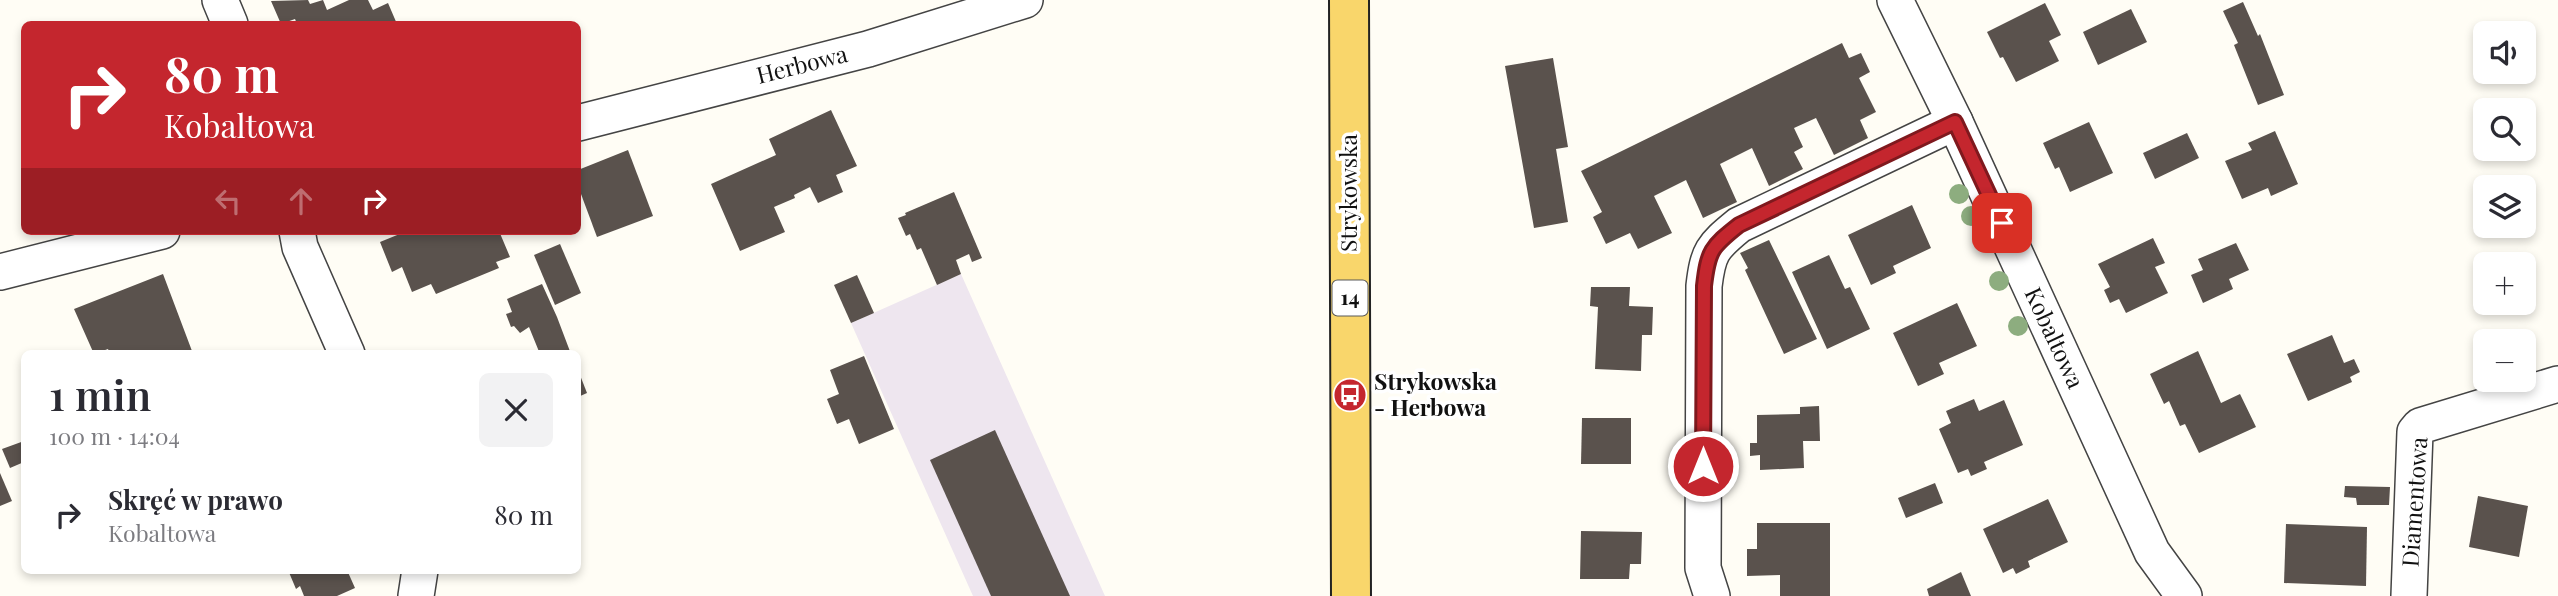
<!DOCTYPE html>
<html lang="pl">
<meta charset="utf-8">
<style>
:root{--surface:#fff;--page:#f2f2f3;--text:#2b2b33;--muted:#7c7c81}
body{margin:0;font-family:"Playfair Display",serif;background:var(--page);color:var(--text);height:100vh;display:flex;flex-direction:column;font-size:26px;white-space:nowrap}
*{box-sizing:border-box;margin:0}
p{font-size:23px;color:var(--muted)}
.icon{flex:none;width:38px;height:38px;fill:none;stroke:currentColor;stroke-width:2;stroke-linecap:round;stroke-linejoin:round}
.map{position:relative;flex:1;overflow:hidden}
.drawer{position:absolute;left:21px;top:350px;width:560px;height:224px;display:flex;flex-direction:column;background:var(--surface);border-radius:10px;box-shadow:0 4px 10px #0003}
.drawer>*{flex:none}
.banner{position:absolute;left:21px;top:21px;width:560px;height:214px;border-radius:10px;box-shadow:0 4px 10px #0003;background:#c4262e;color:#fff;overflow:hidden}
.buttons{position:absolute;left:2473px;top:21px;display:grid;gap:14px}
.buttons a{display:grid;place-items:center;width:63px;height:63px;border-radius:10px;background:var(--surface);box-shadow:0 4px 10px #0003;font-size:35px}
.pin{position:absolute;display:grid;place-items:center;width:60px;height:60px;color:#fff;margin:-30px;border-radius:14px;box-shadow:0 4px 10px #0006}
.me{position:absolute;width:77px;margin:-38px;rotate:0deg;stroke-linejoin:round;filter:drop-shadow(0 0 5px #0008)}
.turn{display:flex;align-items:center;gap:24px;height:147px;padding:0 28px;font-size:32px}
.turn .icon{width:91px;height:91px;stroke-width:2.5}
.turn b{display:block;font-size:49px;line-height:60px}
.lanes{display:flex;align-items:center;height:66px;padding:0 28px;background:#0003;justify-content:center;gap:35px;direction:ltr}
.lanes .off{opacity:.35}
.round{display:grid;place-items:center;flex:none;width:74px;height:74px;border-radius:10px;background:var(--page)}
.overview{display:flex;align-items:center;justify-content:space-between;height:119px;padding:0 28px}
h1{font-size:42px;font-weight:600;line-height:52px}
ul{padding:0;list-style:none}
li{display:flex;align-items:center;gap:21px;height:91px;padding:0 28px}
li div{flex:1}
li b{display:block;font-size:26px}
li em{font-style:normal}
.map>svg:first-child{display:block}
</style>
<div class="map">
<svg width="2558" height="596" viewBox="0 0 2558 596">
<rect width="100%" height="100%" fill="#fffdf5"/>
<!-- industrial -->
<path fill="#eee6ef" d="M 961,274 L 1105,596 L 973,596 L 851,323 Z"/>
<!-- building -->
<g fill="#5a524d">
<path d="M 308,0 L 310,4 L 323,0 L 327,10 L 349,0 L 368,0 L 373,10 L 388,3 L 397,24 L 297,24 L 295,19 L 281,24 L 271,1 Z"/>
<path d="M 2243,2 L 2258,36 L 2260,34 L 2284,95 L 2258,105 L 2234,45 L 2238,43 L 2223,11 Z"/>
<path d="M 2045,3 L 2061,35 L 2049,41 L 2059,61 L 2016,82 L 2003,57 L 2000,58 L 1987,32 Z"/>
<path d="M 2131,9 L 2147,42 L 2098,65 L 2083,32 Z"/>
<path d="M 1842,43 L 1849,58 L 1861,53 L 1870,72 L 1859,78 L 1876,112 L 1860,120 L 1868,138 L 1834,155 L 1816,118 L 1794,128 L 1803,147 L 1794,152 L 1803,169 L 1769,186 L 1752,148 L 1720,164 L 1737,202 L 1703,218 L 1686,180 L 1654,196 L 1672,233 L 1638,249 L 1630,233 L 1606,244 L 1593,217 L 1602,212 L 1581,171 Z"/>
<path d="M 1553,58 L 1568,147 L 1556,149 L 1568,222 L 1534,228 L 1505,66 Z"/>
<path d="M 831,110 L 857,166 L 836,175 L 843,192 L 818,203 L 810,187 L 794,195 L 795,198 L 774,207 L 785,232 L 740,251 L 711,184 L 776,155 L 769,139 Z"/>
<path d="M 2089,122 L 2113,173 L 2070,192 L 2059,167 L 2055,169 L 2043,143 Z"/>
<path d="M 2275,131 L 2298,184 L 2271,196 L 2268,188 L 2242,199 L 2225,161 L 2252,150 L 2248,143 Z"/>
<path d="M 2187,133 L 2199,158 L 2155,179 L 2143,153 Z"/>
<path d="M 628,150 L 653,216 L 597,237 L 578,186 L 578,170 Z"/>
<path d="M 954,192 L 982,258 L 972,262 L 969,254 L 956,260 L 961,274 L 937,285 L 921,248 L 917,250 L 910,234 L 906,236 L 898,218 L 906,215 L 905,213 Z"/>
<path d="M 1912,205 L 1931,248 L 1893,266 L 1896,273 L 1871,285 L 1848,235 Z"/>
<path d="M 407,231 L 499,231 L 510,257 L 496,262 L 499,268 L 436,294 L 431,284 L 412,292 L 402,267 L 392,272 L 380,242 Z"/>
<path d="M 2153,238 L 2165,263 L 2155,267 L 2168,293 L 2126,313 L 2119,299 L 2110,303 L 2104,290 L 2110,287 L 2098,264 Z"/>
<path d="M 1769,240 L 1817,339 L 1784,354 L 1745,270 L 1748,268 L 1740,253 Z"/>
<path d="M 2236,243 L 2249,270 L 2229,279 L 2233,289 L 2203,303 L 2191,275 L 2203,270 L 2198,259 Z"/>
<path d="M 560,244 L 581,293 L 555,305 L 534,255 Z"/>
<path d="M 1829,255 L 1845,289 L 1850,287 L 1870,329 L 1827,349 L 1792,272 Z"/>
<path d="M 163,274 L 192,351 L 185,354 L 110,354 L 108,349 L 94,354 L 74,309 Z"/>
<path d="M 857,275 L 874,313 L 851,323 L 834,285 Z"/>
<path d="M 542,284 L 557,317 L 571,354 L 540,354 L 529,327 L 520,333 L 514,326 L 511,327 L 506,314 L 512,312 L 507,299 Z"/>
<path d="M 1591,287 L 1630,287 L 1629,306 L 1653,307 L 1652,335 L 1642,335 L 1641,371 L 1595,369 L 1598,307 L 1590,306 Z"/>
<path d="M 1957,303 L 1977,346 L 1939,363 L 1944,374 L 1918,386 L 1893,333 Z"/>
<path d="M 2332,335 L 2344,363 L 2354,359 L 2360,372 L 2350,377 L 2352,382 L 2308,401 L 2287,354 Z"/>
<path d="M 2198,351 L 2221,403 L 2240,394 L 2256,427 L 2199,453 L 2185,424 L 2180,426 L 2169,401 L 2164,404 L 2150,374 Z"/>
<path d="M 864,356 L 894,429 L 859,444 L 849,419 L 837,424 L 827,399 L 839,394 L 830,370 Z"/>
<path d="M 578,370 L 587,393 L 578,397 Z"/>
<path d="M 1974,399 L 1979,411 L 2004,400 L 2023,445 L 1984,462 L 1987,469 L 1971,476 L 1968,469 L 1958,473 L 1939,429 L 1951,423 L 1946,411 Z"/>
<path d="M 1819,406 L 1820,441 L 1803,441 L 1804,468 L 1760,470 L 1760,455 L 1750,456 L 1750,443 L 1757,443 L 1757,415 L 1800,414 L 1800,407 Z"/>
<path d="M 1582,418 L 1631,418 L 1631,464 L 1581,464 Z"/>
<path d="M 995,430 L 1070,596 L 991,596 L 930,460 Z"/>
<path d="M 24,441 L 24,462 L 10,468 L 2,449 Z"/>
<path d="M 0,473 L 12,501 L 0,506 Z"/>
<path d="M 1935,483 L 1943,503 L 1906,518 L 1898,498 Z"/>
<path d="M 2345,486 L 2390,487 L 2389,505 L 2357,505 L 2356,498 L 2344,497 Z"/>
<path d="M 2478,496 L 2528,506 L 2519,557 L 2469,547 Z"/>
<path d="M 2048,499 L 2068,542 L 2028,561 L 2030,567 L 2016,574 L 2013,568 L 2003,573 L 1983,529 Z"/>
<path d="M 1757,523 L 1830,523 L 1830,596 L 1780,596 L 1780,575 L 1747,576 L 1747,549 L 1757,549 Z"/>
<path d="M 2286,524 L 2367,527 L 2366,586 L 2284,583 Z"/>
<path d="M 1581,531 L 1642,532 L 1641,564 L 1630,564 L 1629,579 L 1580,579 Z"/>
<path d="M 288,570 L 347,570 L 355,588 L 337,596 L 304,596 L 300,586 L 296,589 Z"/>
<path d="M 1961,572 L 1971,596 L 1929,596 L 1927,589 Z"/>
</g>
<g fill="none" stroke-linecap="round" stroke-linejoin="round">
<defs>
<g id="minor">
<path d="M 220,0 L 230,24"/>
<path d="M 1895,0 L 1955,122 L 2152,552 L 2184,596"/>
<path d="M 578,123 L 868,49 L 1025,0"/>
<path d="M 297,231 L 300,247 L 347,354"/>
<path d="M 0,272 L 162,231"/>
<path d="M 416,596 L 420,570"/>
<path d="M 1712,596 L 1703,568 L 1704,286 C 1708,252 1712,247 1739,225 L 1955,122"/>
<path d="M 2409,596 L 2415,432 L 2420,426 L 2558,384"/>
</g>
<path id="primary" d="M 1349,0 L 1351,596"/>
</defs>
<!-- minor casing -->
<use href="#minor" stroke="#444" stroke-width="38"/>
<!-- primary casing -->
<use href="#primary" stroke="#222" stroke-width="42"/>
<!-- minor -->
<use href="#minor" stroke="#fff" stroke-width="35"/>
<!-- primary -->
<use href="#primary" stroke="#f9d66b" stroke-width="38"/>
</g>
<!-- trees -->
<g fill="#8dad7f">
<circle cx="1959" cy="194" r="10"/>
<circle cx="1971" cy="216" r="10"/>
<circle cx="1999" cy="281" r="10"/>
<circle cx="2018" cy="326" r="10"/>
</g>
<g fill="none" stroke-linecap="round" stroke-linejoin="round">
<defs>
<path id="route" d="M 1703,466 L 1704,286 C 1708,251 1711,247 1739,225 L 1955,122 L 2002,223"/>
</defs>
<!-- route casing -->
<use href="#route" stroke="#7f191e" stroke-width="18"/>
<!-- route -->
<use href="#route" stroke="#c4262e" stroke-width="12"/>
</g>
<!-- icons -->
<defs>
<symbol id="bus-disc" viewBox="-11 -11 22 22"><circle r="9.5" fill="#c4262e" stroke="#fff"/><path d="M-5-6H5V4H4V6H2V4H-2V6H-4V4H-5ZM-3.5-4V0h7V-4ZM-3.5 1.2v1.5H-2V1.2ZM2 1.2v1.5H3.5V1.2Z" fill="#fff"/></symbol>
</defs>
<g fill-rule="evenodd">
<use href="#bus-disc" x="1331" y="376" width="38" height="38"/>
</g>
<g text-anchor="middle" stroke-width="7" stroke-linejoin="round" paint-order="stroke">
<!-- shield labels -->
<rect fill="#fff" stroke="#585858" stroke-width="2" x="1332.5" y="280.5" width="35" height="35" rx="5"/>
<g font-size="21" font-weight="bold" fill="#111">
<text x="1350" y="305">14</text>
</g>
<!-- street labels -->
<g font-size="23" fill="#111" stroke="#fff">
<text transform="translate(802 65) rotate(-14)" y="8">Herbowa</text>
<text transform="translate(1349 193) rotate(-90)" y="8">Strykowska</text>
<text transform="translate(2054 338) rotate(65)" y="8">Kobaltowa</text>
<text transform="translate(2415 502) rotate(-86)" y="8">Diamentowa</text>
</g>
<!-- poi labels -->
<g font-size="23" font-weight="bold" fill="#111" stroke="#fff" text-anchor="start">
<text x="1374" y="390">Strykowska<tspan x="1374" dy="26">- Herbowa</tspan></text>
</g>
</g>
</svg>
<div class="buttons">
<a><svg class="icon" aria-label="sound" viewBox="0 0 24 24"><path d="M4 9h4l5-4v14l-5-4H4zM17 9q2 3 0 6"/></svg></a>
<a><svg class="icon" aria-label="search" viewBox="0 0 24 24"><circle cx="10" cy="10" r="6"/><path d="M15 15l6 6"/></svg></a>
<a><svg class="icon" aria-label="layers" viewBox="0 0 24 24"><path d="M12 4l9 5-9 5-9-5zM3 14l9 5 9-5"/></svg></a>
<a>+</a>
<a>−</a>
</div>
<div class="pin" style="left:2002px;top:223px;background:#d93025"><svg class="icon" aria-label="arrive" viewBox="0 0 24 24"><path d="M6 21V4h12l-3 4 3 4H6"/></svg></div>
<svg class="me" style="left:1703px;top:466px" viewBox="-20 -20 40 40"><circle r="17" fill="#c4262e" stroke="#fff" stroke-width="3"/><path d="M0-11L8 9 0 5-8 9z" fill="#fff"/></svg>
<div class="banner">
<div class="turn"><svg class="icon" aria-label="right" viewBox="0 0 24 24"><path d="M7 20v-9h11M14 6l5 5-5 5"/></svg><div><b>80 m</b>Kobaltowa</div></div>
<div class="lanes"><svg class="icon off" aria-label="left" viewBox="0 0 24 24"><path d="M17 20v-9H6M10 6l-5 5 5 5"/></svg><svg class="icon off" aria-label="ahead" viewBox="0 0 24 24"><path d="M12 20V5M6 11l6-6 6 6"/></svg><svg class="icon" aria-label="right" viewBox="0 0 24 24"><path d="M7 20v-9h11M14 6l5 5-5 5"/></svg></div>
</div>
<section class="drawer">
<div class="overview"><div><h1>1 min</h1><p>100 m · 14:04</p></div><a class="round"><svg class="icon" aria-label="close" viewBox="0 0 24 24"><path d="M6 6l12 12M18 6L6 18"/></svg></a></div>
<ul>
<li><svg class="icon" aria-label="right" viewBox="0 0 24 24"><path d="M7 20v-9h11M14 6l5 5-5 5"/></svg><div><b>Skręć w prawo</b><p>Kobaltowa</p></div><em>80 m</em></li>
</ul>
</section>
</div>
